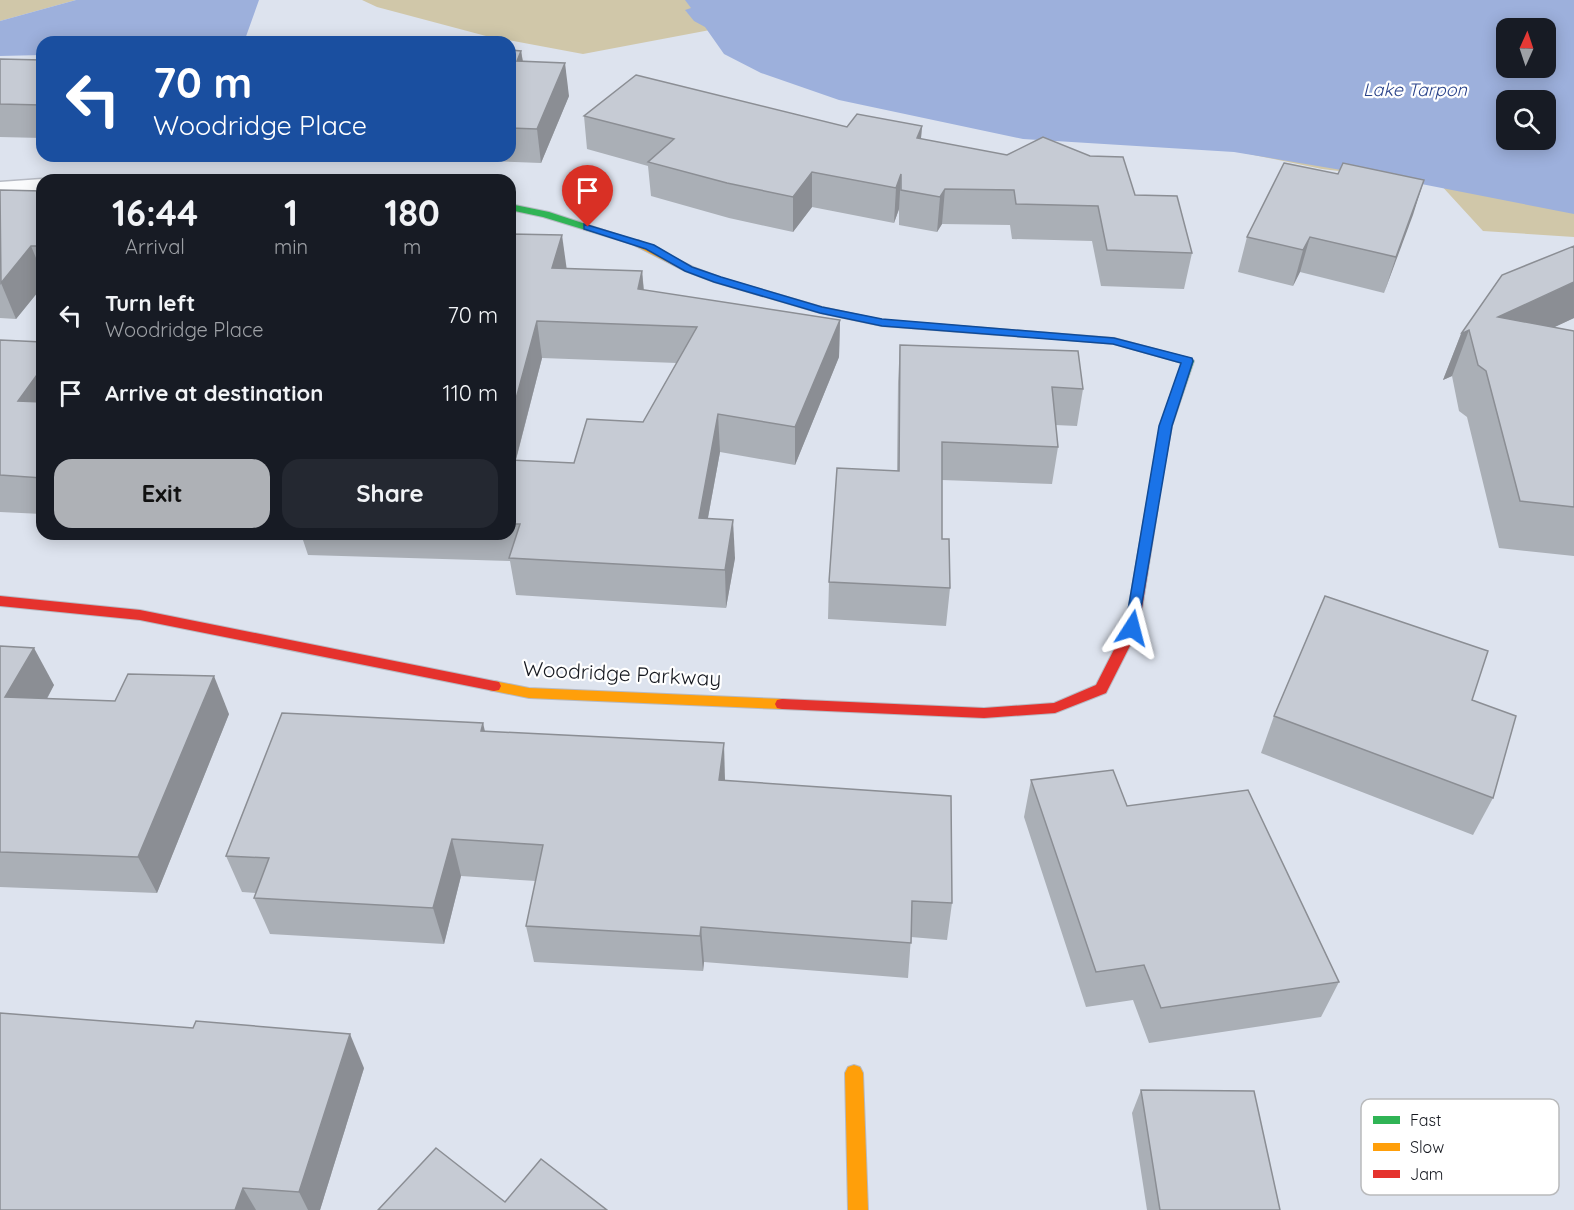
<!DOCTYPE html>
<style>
:root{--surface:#171b24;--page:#242831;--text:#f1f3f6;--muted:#9ea1a6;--accent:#aeb1b6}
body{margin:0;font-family:Quicksand,sans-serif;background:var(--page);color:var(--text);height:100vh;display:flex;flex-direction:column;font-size:22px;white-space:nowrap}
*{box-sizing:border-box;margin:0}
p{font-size:20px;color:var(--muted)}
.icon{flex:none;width:33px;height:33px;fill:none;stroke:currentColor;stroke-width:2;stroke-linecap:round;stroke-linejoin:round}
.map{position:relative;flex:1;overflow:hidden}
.drawer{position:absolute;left:36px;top:174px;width:480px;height:366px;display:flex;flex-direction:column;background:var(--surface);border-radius:18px;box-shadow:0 3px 15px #0003}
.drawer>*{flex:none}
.top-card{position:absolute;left:36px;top:36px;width:480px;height:126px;border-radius:18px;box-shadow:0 3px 15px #0003;background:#1a4fa0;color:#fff;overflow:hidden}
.needle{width:39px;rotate:3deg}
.controls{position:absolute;left:1496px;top:18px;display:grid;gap:12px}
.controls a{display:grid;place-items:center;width:60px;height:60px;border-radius:12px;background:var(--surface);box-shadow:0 3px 15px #0003;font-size:30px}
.pin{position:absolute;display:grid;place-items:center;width:51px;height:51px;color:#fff;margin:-62px -26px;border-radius:50% 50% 50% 0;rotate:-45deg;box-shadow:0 0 6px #0007}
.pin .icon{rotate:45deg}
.me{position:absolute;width:66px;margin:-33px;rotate:9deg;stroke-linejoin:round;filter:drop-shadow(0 0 4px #0008)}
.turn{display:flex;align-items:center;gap:21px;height:126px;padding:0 18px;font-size:27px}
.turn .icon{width:78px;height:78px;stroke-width:2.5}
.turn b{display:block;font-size:42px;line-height:51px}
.eta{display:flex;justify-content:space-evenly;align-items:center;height:102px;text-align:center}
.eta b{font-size:36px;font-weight:700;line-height:42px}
.cta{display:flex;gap:12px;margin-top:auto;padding:12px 18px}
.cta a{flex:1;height:69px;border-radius:18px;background:var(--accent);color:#111;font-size:24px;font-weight:700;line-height:69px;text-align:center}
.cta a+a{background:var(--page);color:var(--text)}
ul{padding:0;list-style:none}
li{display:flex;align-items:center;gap:18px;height:78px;padding:0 18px}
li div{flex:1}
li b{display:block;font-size:22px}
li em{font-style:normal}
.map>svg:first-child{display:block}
</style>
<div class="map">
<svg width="1574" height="1210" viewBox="0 0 1574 1210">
<rect width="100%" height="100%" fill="#dde3ee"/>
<!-- green -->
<g fill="#d0c7a9">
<path d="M 0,0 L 76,0 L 0,21 Z"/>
<path d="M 362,0 L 706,0 L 700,6 L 686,11 L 710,30 L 583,54 L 486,36 L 377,7 Z"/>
<path d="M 1152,134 L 1574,156 L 1574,237 L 1483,231 L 1439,183 L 1322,169 Z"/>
</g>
<!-- water -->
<g fill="#9db0dc" fill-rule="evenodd">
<path d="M 76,0 L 259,0 L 244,42 L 42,42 L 42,55 L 0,56 L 0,21 Z"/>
<path d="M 685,0 L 1574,0 L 1574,214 L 1401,180 L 1234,152 L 1023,139 L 839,100 L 761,73 L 724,54 L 705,27 L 694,21 L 685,10 L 691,8 ZM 1506,28 L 1545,28 L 1545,68 L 1506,68 ZM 1506,100 L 1545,100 L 1545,140 L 1506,140 Z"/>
</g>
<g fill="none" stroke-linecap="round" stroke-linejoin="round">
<defs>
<path id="street" d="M 42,179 L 46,180 L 42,180 L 42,193 L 0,196 L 0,182 Z"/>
<g id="fast">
<path d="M 510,204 L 549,212 L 643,243 L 638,246 L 543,217 L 510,210 Z"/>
<path d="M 1025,331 L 1114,338 L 1192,359 L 1194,361 L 1172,426 L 1156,510 L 1148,510 L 1146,507 L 1160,426 L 1182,363 L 1114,344 L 1021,336 L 1019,334 Z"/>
</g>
<g id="slow">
<path d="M 638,240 L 693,267 L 722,278 L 822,307 L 882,320 L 1025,331 L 1031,334 L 1025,337 L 882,326 L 820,313 L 714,282 L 685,271 L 634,245 L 633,243 Z"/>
<path d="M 494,681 L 529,688 L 782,699 L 787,700 L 789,704 L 787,708 L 782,709 L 529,698 L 489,690 L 487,686 L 489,682 Z"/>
<path d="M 854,1065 L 860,1067 L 863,1073 L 868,1210 L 848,1210 L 845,1073 L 848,1067 Z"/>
</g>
<g id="jam">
<path d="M 1152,503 L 1158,507 L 1139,628 L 1106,693 L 1055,713 L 984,718 L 782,709 L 777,708 L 775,704 L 777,700 L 782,699 L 984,708 L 1054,703 L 1096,685 L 1125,628 L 1146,507 Z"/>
<path d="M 0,596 L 140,610 L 494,681 L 499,682 L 501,686 L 499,690 L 494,691 L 140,620 L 0,606 Z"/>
</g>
</defs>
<!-- street casing -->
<use href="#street" stroke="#b6bac3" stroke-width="3"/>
<!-- fast casing -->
<use href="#fast" stroke="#b6bac3" stroke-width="2"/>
<!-- slow casing -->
<use href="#slow" stroke="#b6bac3" stroke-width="2"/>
<!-- jam casing -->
<use href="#jam" stroke="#b6bac3" stroke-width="2"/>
<!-- street -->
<use href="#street" fill="#fafbfc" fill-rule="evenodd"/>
<!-- fast -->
<use href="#fast" fill="#30b455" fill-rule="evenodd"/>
<!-- slow -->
<use href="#slow" fill="#ff9f0a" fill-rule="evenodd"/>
<!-- jam -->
<use href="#jam" fill="#e5322d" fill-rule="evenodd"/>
</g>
<!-- wall -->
<g fill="#aaafb6" fill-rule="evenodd">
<path d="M 510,50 L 521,51 L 523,61 L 569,96 L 541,163 L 489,161 L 489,156 L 510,156 Z"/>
<path d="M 0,59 L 42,60 L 42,138 L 0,137 Z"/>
<path d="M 584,116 L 847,127 L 922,126 L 921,139 L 1135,195 L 1192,253 L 1184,289 L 1101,286 L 1092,241 L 1012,239 L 1010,225 L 942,224 L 937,232 L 899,225 L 899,209 L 894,223 L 812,207 L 793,232 L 729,218 L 651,196 L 648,166 L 587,149 Z"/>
<path d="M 1338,174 L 1424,180 L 1384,293 L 1300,272 L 1293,286 L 1238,272 L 1247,237 Z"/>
<path d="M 0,190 L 42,191 L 42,287 L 16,319 L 0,318 Z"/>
<path d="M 510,234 L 566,269 L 642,271 L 644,290 L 840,320 L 839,357 L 795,465 L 720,452 L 708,518 L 735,558 L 726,608 L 516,595 L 510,561 L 308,555 L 301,534 L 510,534 ZM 542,358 L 677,363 L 643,422 L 574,463 L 516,460 Z"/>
<path d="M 1502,275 L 1574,318 L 1554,327 L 1574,331 L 1574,556 L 1499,548 L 1467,417 L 1459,411 L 1452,376 L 1443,380 L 1461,334 Z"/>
<path d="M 0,340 L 42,368 L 42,514 L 0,512 Z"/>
<path d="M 900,345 L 1083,389 L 1077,426 L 1055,425 L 1058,447 L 1052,484 L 942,480 L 942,539 L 950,588 L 946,626 L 828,619 L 829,582 L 897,470 L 898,382 Z"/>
<path d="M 0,646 L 54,685 L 47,699 L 229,714 L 157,893 L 0,887 Z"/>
<path d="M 1472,700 L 1493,798 L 1473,835 L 1261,753 L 1274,716 Z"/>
<path d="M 485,732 L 725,781 L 952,903 L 947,940 L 911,937 L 908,978 L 704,962 L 703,971 L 534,962 L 526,926 L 536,881 L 461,876 L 444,944 L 270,934 L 254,898 L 256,893 L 242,892 L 226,856 Z"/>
<path d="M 1031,780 L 1127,806 L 1339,982 L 1321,1017 L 1149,1043 L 1133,1000 L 1086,1007 L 1024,817 Z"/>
<path d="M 364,1068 L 320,1210 L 0,1210 Z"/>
<path d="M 1141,1090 L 1280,1210 L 1147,1210 L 1132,1113 Z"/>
</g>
<!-- shaded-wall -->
<g fill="#8b8e94">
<path d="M 521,51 L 526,83 L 517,61 Z"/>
<path d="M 565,63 L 569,96 L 541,163 L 537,129 Z"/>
<path d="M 922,126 L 919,160 L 917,138 Z"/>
<path d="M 812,172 L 812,207 L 793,232 L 793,197 Z"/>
<path d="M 901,174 L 899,209 L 894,223 L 896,188 Z"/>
<path d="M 1424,180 L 1413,215 L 1384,293 L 1396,257 Z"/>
<path d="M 945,189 L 942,224 L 937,232 L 940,197 Z"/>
<path d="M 562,235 L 567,271 L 552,268 Z"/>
<path d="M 1310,237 L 1300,272 L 1293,286 L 1303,250 Z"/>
<path d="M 31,246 L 42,272 L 42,287 L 16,319 L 1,283 Z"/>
<path d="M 642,271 L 645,307 L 638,289 Z"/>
<path d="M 1574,282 L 1574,318 L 1480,362 L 1498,317 Z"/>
<path d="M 840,320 L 839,357 L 795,465 L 795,427 Z"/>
<path d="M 537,321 L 542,358 L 510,482 L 510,421 Z"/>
<path d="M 1469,330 L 1452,376 L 1443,380 L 1461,334 Z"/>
<path d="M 42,368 L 42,428 L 18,401 Z"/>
<path d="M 718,414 L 720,452 L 701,555 L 699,518 Z"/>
<path d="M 733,520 L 735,558 L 726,608 L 725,570 Z"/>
<path d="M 34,648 L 54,685 L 27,735 L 5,697 Z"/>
<path d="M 214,676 L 229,714 L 157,893 L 138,857 Z"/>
<path d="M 483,723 L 492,760 L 481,731 Z"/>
<path d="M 724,743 L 725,780 L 719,780 Z"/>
<path d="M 452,839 L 461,876 L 444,944 L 433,908 Z"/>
<path d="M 701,927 L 704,962 L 703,971 L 700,936 Z"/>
<path d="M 350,1034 L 364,1068 L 320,1210 L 308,1210 L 299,1192 Z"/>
<path d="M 243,1188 L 256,1210 L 235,1210 Z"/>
</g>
<!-- building -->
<g fill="#c6cbd4" stroke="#8b8e94" stroke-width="1.5">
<path d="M 510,50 L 521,51 L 517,61 L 565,63 L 537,129 L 510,128 Z"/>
<path d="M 0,59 L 42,60 L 42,103 L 41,105 L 0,104 Z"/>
<path d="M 636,75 L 847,127 L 857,114 L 922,126 L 917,138 L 1007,155 L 1043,137 L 1090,156 L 1123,157 L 1135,195 L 1177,196 L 1192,253 L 1107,250 L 1098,206 L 1016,204 L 1014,190 L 945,189 L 940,197 L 901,190 L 901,174 L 896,188 L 812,172 L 793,197 L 727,183 L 648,162 L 674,139 L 584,116 Z"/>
<path d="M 1284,163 L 1338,174 L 1343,163 L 1424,180 L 1396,257 L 1310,237 L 1303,250 L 1247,237 Z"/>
<path d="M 0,190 L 42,191 L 42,246 L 31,246 L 1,283 Z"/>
<path d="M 510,234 L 562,235 L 552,268 L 642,271 L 638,289 L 840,320 L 795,427 L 718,414 L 699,518 L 733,520 L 725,570 L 509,558 L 520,524 L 510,524 L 510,460 L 574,463 L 587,419 L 643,422 L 697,327 L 537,321 L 510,421 L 510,300 L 514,288 L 510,288 Z"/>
<path d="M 1574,246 L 1574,282 L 1498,317 L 1574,331 L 1574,507 L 1520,501 L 1486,371 L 1478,365 L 1469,330 L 1461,334 L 1502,275 Z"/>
<path d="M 0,340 L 42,342 L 42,368 L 18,401 L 42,402 L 42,478 L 0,475 Z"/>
<path d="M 900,345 L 1078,351 L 1083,389 L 1052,387 L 1058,447 L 942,442 L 942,539 L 949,539 L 950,588 L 829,582 L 837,468 L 899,471 Z"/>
<path d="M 1325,596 L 1488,651 L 1472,700 L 1516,716 L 1493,798 L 1274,716 Z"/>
<path d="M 0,646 L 34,648 L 5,697 L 115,701 L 128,674 L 214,676 L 138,857 L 0,852 Z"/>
<path d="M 282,713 L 483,723 L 481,731 L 724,743 L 719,780 L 951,796 L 952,903 L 912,901 L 911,943 L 701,927 L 700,936 L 526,926 L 543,845 L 452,839 L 433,908 L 254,898 L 269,858 L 226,856 Z"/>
<path d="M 1113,770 L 1127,806 L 1248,790 L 1339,982 L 1161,1008 L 1144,965 L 1096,972 L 1031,780 Z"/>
<path d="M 0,1013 L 193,1028 L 196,1021 L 350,1034 L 299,1192 L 243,1188 L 235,1210 L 0,1210 Z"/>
<path d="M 1141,1090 L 1254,1091 L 1280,1210 L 1160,1210 Z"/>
<path d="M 436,1148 L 505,1202 L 541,1159 L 607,1210 L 378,1210 Z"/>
</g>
<!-- route -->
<path fill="#1a73e8" stroke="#114b97" stroke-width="1.5" d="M 584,224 L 654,245 L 692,267 L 721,277 L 822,307 L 882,319 L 1114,338 L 1192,358 L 1193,361 L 1172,426 L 1137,632 L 1132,633 L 1125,628 L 1159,426 L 1181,363 L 1113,344 L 882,326 L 820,313 L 714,282 L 685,271 L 646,249 L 584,229 Z"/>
<g text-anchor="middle" stroke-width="4.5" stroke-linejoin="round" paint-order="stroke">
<!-- far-water labels -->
<g font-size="18" font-style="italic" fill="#2a438a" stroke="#fff">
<text x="1415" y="96">Lake Tarpon</text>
</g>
<!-- street labels -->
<g font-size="21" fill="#161920" stroke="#fff">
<text transform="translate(622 674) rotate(3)" y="7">Woodridge Parkway</text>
</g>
</g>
<!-- legend -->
<rect x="1361" y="1099" width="198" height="96" rx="9" fill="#fff" stroke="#b9babc" stroke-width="1.5"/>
<rect x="1373" y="1116" width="27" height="8" fill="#30b455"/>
<rect x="1373" y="1143" width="27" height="8" fill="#ff9f0a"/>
<rect x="1373" y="1170" width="27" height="8" fill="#e5322d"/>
<g font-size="16" fill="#161920">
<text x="1410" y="1126">Fast</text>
<text x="1410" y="1153">Slow</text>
<text x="1410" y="1180">Jam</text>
</g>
</svg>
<div class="controls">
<a><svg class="needle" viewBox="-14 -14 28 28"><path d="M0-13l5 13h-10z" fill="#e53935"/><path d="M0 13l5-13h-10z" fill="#9ea1a6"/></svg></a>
<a><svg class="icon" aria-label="search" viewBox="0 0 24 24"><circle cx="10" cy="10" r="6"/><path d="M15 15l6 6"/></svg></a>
</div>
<div class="pin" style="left:588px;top:227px;background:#d93025"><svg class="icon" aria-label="arrive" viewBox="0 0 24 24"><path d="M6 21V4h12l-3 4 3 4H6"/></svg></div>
<svg class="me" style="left:1132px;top:628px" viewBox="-20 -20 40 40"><path d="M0-17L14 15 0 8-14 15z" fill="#1a73e8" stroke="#fff" stroke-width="4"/></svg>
<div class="top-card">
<div class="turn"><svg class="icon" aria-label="left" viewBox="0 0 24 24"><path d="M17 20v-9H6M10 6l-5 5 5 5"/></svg><div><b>70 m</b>Woodridge Place</div></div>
</div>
<section class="drawer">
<div class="eta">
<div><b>16:44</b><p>Arrival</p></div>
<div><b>1</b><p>min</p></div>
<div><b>180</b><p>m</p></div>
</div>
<ul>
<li><svg class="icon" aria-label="left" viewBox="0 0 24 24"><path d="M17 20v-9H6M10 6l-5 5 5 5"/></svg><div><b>Turn left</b><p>Woodridge Place</p></div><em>70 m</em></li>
<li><svg class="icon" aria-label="arrive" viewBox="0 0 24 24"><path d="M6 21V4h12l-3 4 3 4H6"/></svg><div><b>Arrive at destination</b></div><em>110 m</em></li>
</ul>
<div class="cta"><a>Exit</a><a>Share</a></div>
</section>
</div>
